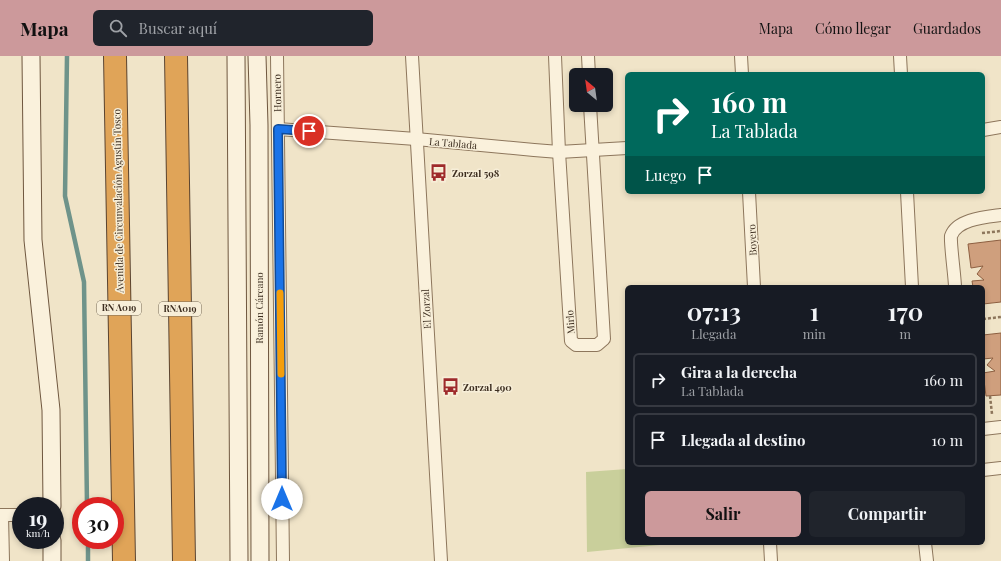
<!DOCTYPE html>
<html lang="es">
<meta charset="utf-8">
<style>
:root{--surface:#171b24;--page:#20242c;--text:#f1f3f6;--muted:#9ea1a6;--line:#363941;--accent:#cc999b}
body{margin:0;font-family:"Playfair Display",serif;background:var(--page);color:var(--text);height:100vh;display:flex;flex-direction:column;font-size:15px;white-space:nowrap}
*{box-sizing:border-box;margin:0}
p{font-size:13px;color:var(--muted)}
.icon{flex:none;width:22px;height:22px;fill:none;stroke:currentColor;stroke-width:2;stroke-linecap:round;stroke-linejoin:round}
.map{position:relative;flex:1;overflow:hidden}
.sheet{position:absolute;left:625px;top:229px;width:360px;height:260px;display:flex;flex-direction:column;background:var(--surface);border-radius:6px;box-shadow:0 2px 6px #0003}
.sheet>*{flex:none}
.top-card{position:absolute;left:625px;top:16px;width:360px;height:122px;border-radius:6px;box-shadow:0 2px 6px #0003;background:#00695c;color:#fff;overflow:hidden}
.needle{width:26px;rotate:331deg}
.controls{position:absolute;left:569px;top:12px;display:grid;gap:8px}
.controls a{display:grid;place-items:center;width:44px;height:44px;border-radius:6px;background:var(--surface);box-shadow:0 2px 6px #0003;font-size:20px}
.speed{position:absolute;left:12px;top:441px;display:flex;gap:8px;font-size:20px;font-weight:700;text-align:center}
.speed>*{display:grid;place-content:center;width:52px;height:52px;border-radius:50%;background:var(--surface);box-shadow:0 2px 6px #0003;line-height:1}
.speed small{font-size:10px;font-weight:400}
.speed .limit{border:6px solid #d22;background:#fff;color:#111}
.pin{position:absolute;display:grid;place-items:center;width:34px;height:34px;color:#fff;margin:-17px;border:2px solid #fff;border-radius:50%;box-shadow:0 1px 4px #0007}
.me{position:absolute;width:44px;margin:-22px;rotate:0deg;stroke-linejoin:round;filter:drop-shadow(0 0 3px #0008)}
.turn{display:flex;align-items:center;gap:14px;height:84px;padding:0 20px;font-size:18px}
.turn .icon{width:52px;height:52px;stroke-width:2.5}
.turn b{display:block;font-size:28px;line-height:34px}
.then{display:flex;align-items:center;height:38px;padding:0 20px;background:#0003;gap:8px;font-size:15px}
.eta{display:flex;justify-content:space-evenly;align-items:center;height:68px;text-align:center}
.eta b{font-size:24px;font-weight:700;line-height:28px}
.action{display:flex;gap:8px;margin-top:auto;padding:8px 20px}
.action a{flex:1;height:46px;border-radius:6px;background:var(--accent);color:#111;font-size:16px;font-weight:700;line-height:46px;text-align:center}
.action a+a{background:var(--page);color:var(--text)}
ul{padding:0;list-style:none}
li{display:flex;align-items:center;gap:12px;height:54px;margin:0 8px 6px;padding:0 12px;border:2px solid var(--line);border-radius:6px}
li div{flex:1}
li b{display:block;font-size:15px}
li em{font-style:normal}
header{display:flex;align-items:center;gap:24px;box-sizing:border-box;height:56px;padding:0 20px;background:var(--accent);color:#111}
header strong{font-size:19px}
nav{display:flex;gap:22px;margin-inline-start:auto;font-size:14px}
.search{width:280px;height:36px;background:var(--page);display:flex;align-items:center;gap:10px;box-sizing:border-box;padding:0 14px;border-radius:6px;color:var(--muted);font-size:15px}
.map>svg:first-child{display:block}
</style>
<header>
<strong>Mapa</strong>
<div class="search"><svg class="icon" aria-label="search" viewBox="0 0 24 24"><circle cx="10" cy="10" r="6"/><path d="M15 15l6 6"/></svg>Buscar aquí</div>
<nav><a>Mapa</a><a>Cómo llegar</a><a>Guardados</a></nav>
</header>
<div class="map">
<svg width="1001" height="505" viewBox="0 0 1001 505">
<rect width="100%" height="100%" fill="#f0e4c8"/>
<!-- green -->
<path fill="#c9cf9b" d="M 627,413 L 627,487 L 670,488 L 587,496 L 586,416 Z"/>
<g fill="none" stroke-linecap="round" stroke-linejoin="round">
<!-- stream -->
<g stroke="#6f938a" stroke-width="4.5">
<path d="M 67,0 L 65,140 L 84,226 L 87,450"/>
<path d="M 88,484 L 88,505"/>
</g>
</g>
<!-- building -->
<g fill="#cf9f7d" stroke="#8d5f41">
<path d="M 1001,184 L 1001,246 L 983,248 L 983,231 L 973,231 L 972,225 L 984,224 L 977,218 L 983,210 L 971,212 L 968,188 Z"/>
<path d="M 1001,277 L 1001,339 L 986,340 L 983,317 L 995,315 L 987,309 L 993,302 L 983,303 L 983,279 Z"/>
</g>
<g fill="none" stroke-linecap="round" stroke-linejoin="round">
<defs>
<g id="street">
<path d="M 277,0 L 283,505"/>
<path d="M 412,0 L 441,505"/>
<path d="M 555,0 L 559,96 L 571,285 L 576,289 L 597,289 L 604,283 L 590,49"/>
<path d="M 588,0 L 589,19"/>
<path d="M 741,0 L 742,18"/>
<path d="M 900,0 L 901,18"/>
<path d="M 278,73 L 416,83 L 534,94 L 559,96 L 627,92"/>
<path d="M 983,74 L 1001,71"/>
<path d="M 749,136 L 754,231"/>
<path d="M 907,136 L 912,231"/>
<path d="M 955,231 C 955,222 950,187 951,180 C 957,163 986,161 1001,159"/>
<path d="M 983,373 L 1001,371"/>
<path d="M 983,414 L 1001,412"/>
<path d="M 0,459 L 21,459"/>
<path d="M 2,459 L 3,505"/>
<path d="M 770,487 L 771,505"/>
<path d="M 925,487 L 927,505"/>
</g>
<g id="secondary">
<path d="M 31,0 L 33,184 L 51,354 L 52,450"/>
<path d="M 236,0 L 239,505"/>
<path d="M 257,0 L 259,69 L 260,505"/>
<path d="M 52,484 L 52,505"/>
</g>
<g id="highway">
<path d="M 115,0 L 124,505"/>
<path d="M 176,0 L 184,505"/>
</g>
</defs>
<!-- street casing -->
<use href="#street" stroke="#8d765c" stroke-width="14"/>
<!-- secondary casing -->
<use href="#secondary" stroke="#6f573f" stroke-width="19"/>
<!-- highway casing -->
<use href="#highway" stroke="#5b4430" stroke-width="24"/>
<!-- path -->
<g stroke="#8d765c" stroke-width="2.5" stroke-dasharray="3 2" stroke-linecap="butt">
<path d="M 982,177 L 1001,175"/>
<path d="M 983,263 L 1001,261"/>
<path d="M 990,340 L 992,358"/>
</g>
<!-- street -->
<use href="#street" stroke="#faf1dc" stroke-width="12"/>
<!-- secondary -->
<use href="#secondary" stroke="#faf1dc" stroke-width="17"/>
<!-- highway -->
<use href="#highway" stroke="#e0a458" stroke-width="22"/>
</g>
<g fill="none" stroke-linecap="round" stroke-linejoin="round">
<defs>
<path id="route" d="M 282,443 L 278,73 L 309,75"/>
</defs>
<!-- route casing -->
<use href="#route" stroke="#114b97" stroke-width="10"/>
<!-- route -->
<use href="#route" stroke="#1a73e8" stroke-width="7"/>
<!-- slow -->
<path stroke="#f59e0b" stroke-width="7" d="M 280,237 L 281,318"/>
</g>
<!-- icons -->
<defs>
<symbol id="bus-bare" viewBox="-9 -9 18 18"><path d="M-5-6H5V4H4V6H2V4H-2V6H-4V4H-5ZM-3.5-4V0h7V-4ZM-3.5 1.2v1.5H-2V1.2ZM2 1.2v1.5H3.5V1.2Z" fill="#9e2a2b" stroke="#f7eed8" stroke-width="2.5" paint-order="stroke"/></symbol>
</defs>
<g fill-rule="evenodd">
<use href="#bus-bare" x="426" y="104" width="25" height="25"/>
<use href="#bus-bare" x="438" y="318" width="25" height="25"/>
</g>
<g text-anchor="middle" stroke-width="3" stroke-linejoin="round" paint-order="stroke">
<!-- shield labels -->
<g fill="#f7eed8" stroke="#756857" stroke-width="1">
<rect x="97" y="245" width="44" height="14" rx="3"/>
<rect x="159" y="246" width="42" height="14" rx="3"/>
</g>
<g font-size="9" font-weight="bold" fill="#3d2e20">
<text x="119" y="255">RN A019</text>
<text x="180" y="256">RNA019</text>
</g>
<!-- street labels -->
<g font-size="10" fill="#3d2e20" stroke="#f7eed8">
<text transform="translate(277 37) rotate(-91)" y="4">Hornero</text>
<text transform="translate(453 87) rotate(5)" y="4">La Tablada</text>
<text transform="translate(118 145) rotate(-91)" y="4">Avenida de Circunvalación Agustín Tosco</text>
<text transform="translate(752 184) rotate(-93)" y="4">Boyero</text>
<text transform="translate(259 252) rotate(-90)" y="4">Ramón Cárcano</text>
<text transform="translate(426 253) rotate(-93)" y="4">El Zorzal</text>
<text transform="translate(570 266) rotate(-94)" y="4">Mirlo</text>
</g>
<!-- poi labels -->
<g font-size="10" font-weight="bold" fill="#3d2e20" stroke="#f7eed8" text-anchor="start">
<text x="452" y="121">Zorzal 598</text>
<text x="463" y="335">Zorzal 490</text>
</g>
</g>
</svg>
<div class="controls">
<a><svg class="needle" viewBox="-14 -14 28 28"><path d="M0-13l5 13h-10z" fill="#e53935"/><path d="M0 13l5-13h-10z" fill="#9ea1a6"/></svg></a>
</div>
<div class="speed"><div>19<small>km/h</small></div><div class="limit">30</div></div>
<div class="pin" style="left:309px;top:75px;background:#d93025"><svg class="icon" aria-label="arrive" viewBox="0 0 24 24"><path d="M6 21V4h12l-3 4 3 4H6"/></svg></div>
<svg class="me" style="left:282px;top:443px" viewBox="-20 -20 40 40"><circle r="19" fill="#fff"/><path d="M0-13L10 11 0 6-10 11z" fill="#1a73e8"/></svg>
<div class="top-card">
<div class="turn"><svg class="icon" aria-label="right" viewBox="0 0 24 24"><path d="M7 20v-9h11M14 6l5 5-5 5"/></svg><div><b>160 m</b>La Tablada</div></div>
<div class="then">Luego<svg class="icon" aria-label="arrive" viewBox="0 0 24 24"><path d="M6 21V4h12l-3 4 3 4H6"/></svg></div>
</div>
<section class="sheet">
<div class="eta">
<div><b>07:13</b><p>Llegada</p></div>
<div><b>1</b><p>min</p></div>
<div><b>170</b><p>m</p></div>
</div>
<ul>
<li><svg class="icon" aria-label="right" viewBox="0 0 24 24"><path d="M7 20v-9h11M14 6l5 5-5 5"/></svg><div><b>Gira a la derecha</b><p>La Tablada</p></div><em>160 m</em></li>
<li><svg class="icon" aria-label="arrive" viewBox="0 0 24 24"><path d="M6 21V4h12l-3 4 3 4H6"/></svg><div><b>Llegada al destino</b></div><em>10 m</em></li>
</ul>
<div class="action"><a>Salir</a><a>Compartir</a></div>
</section>
</div>
